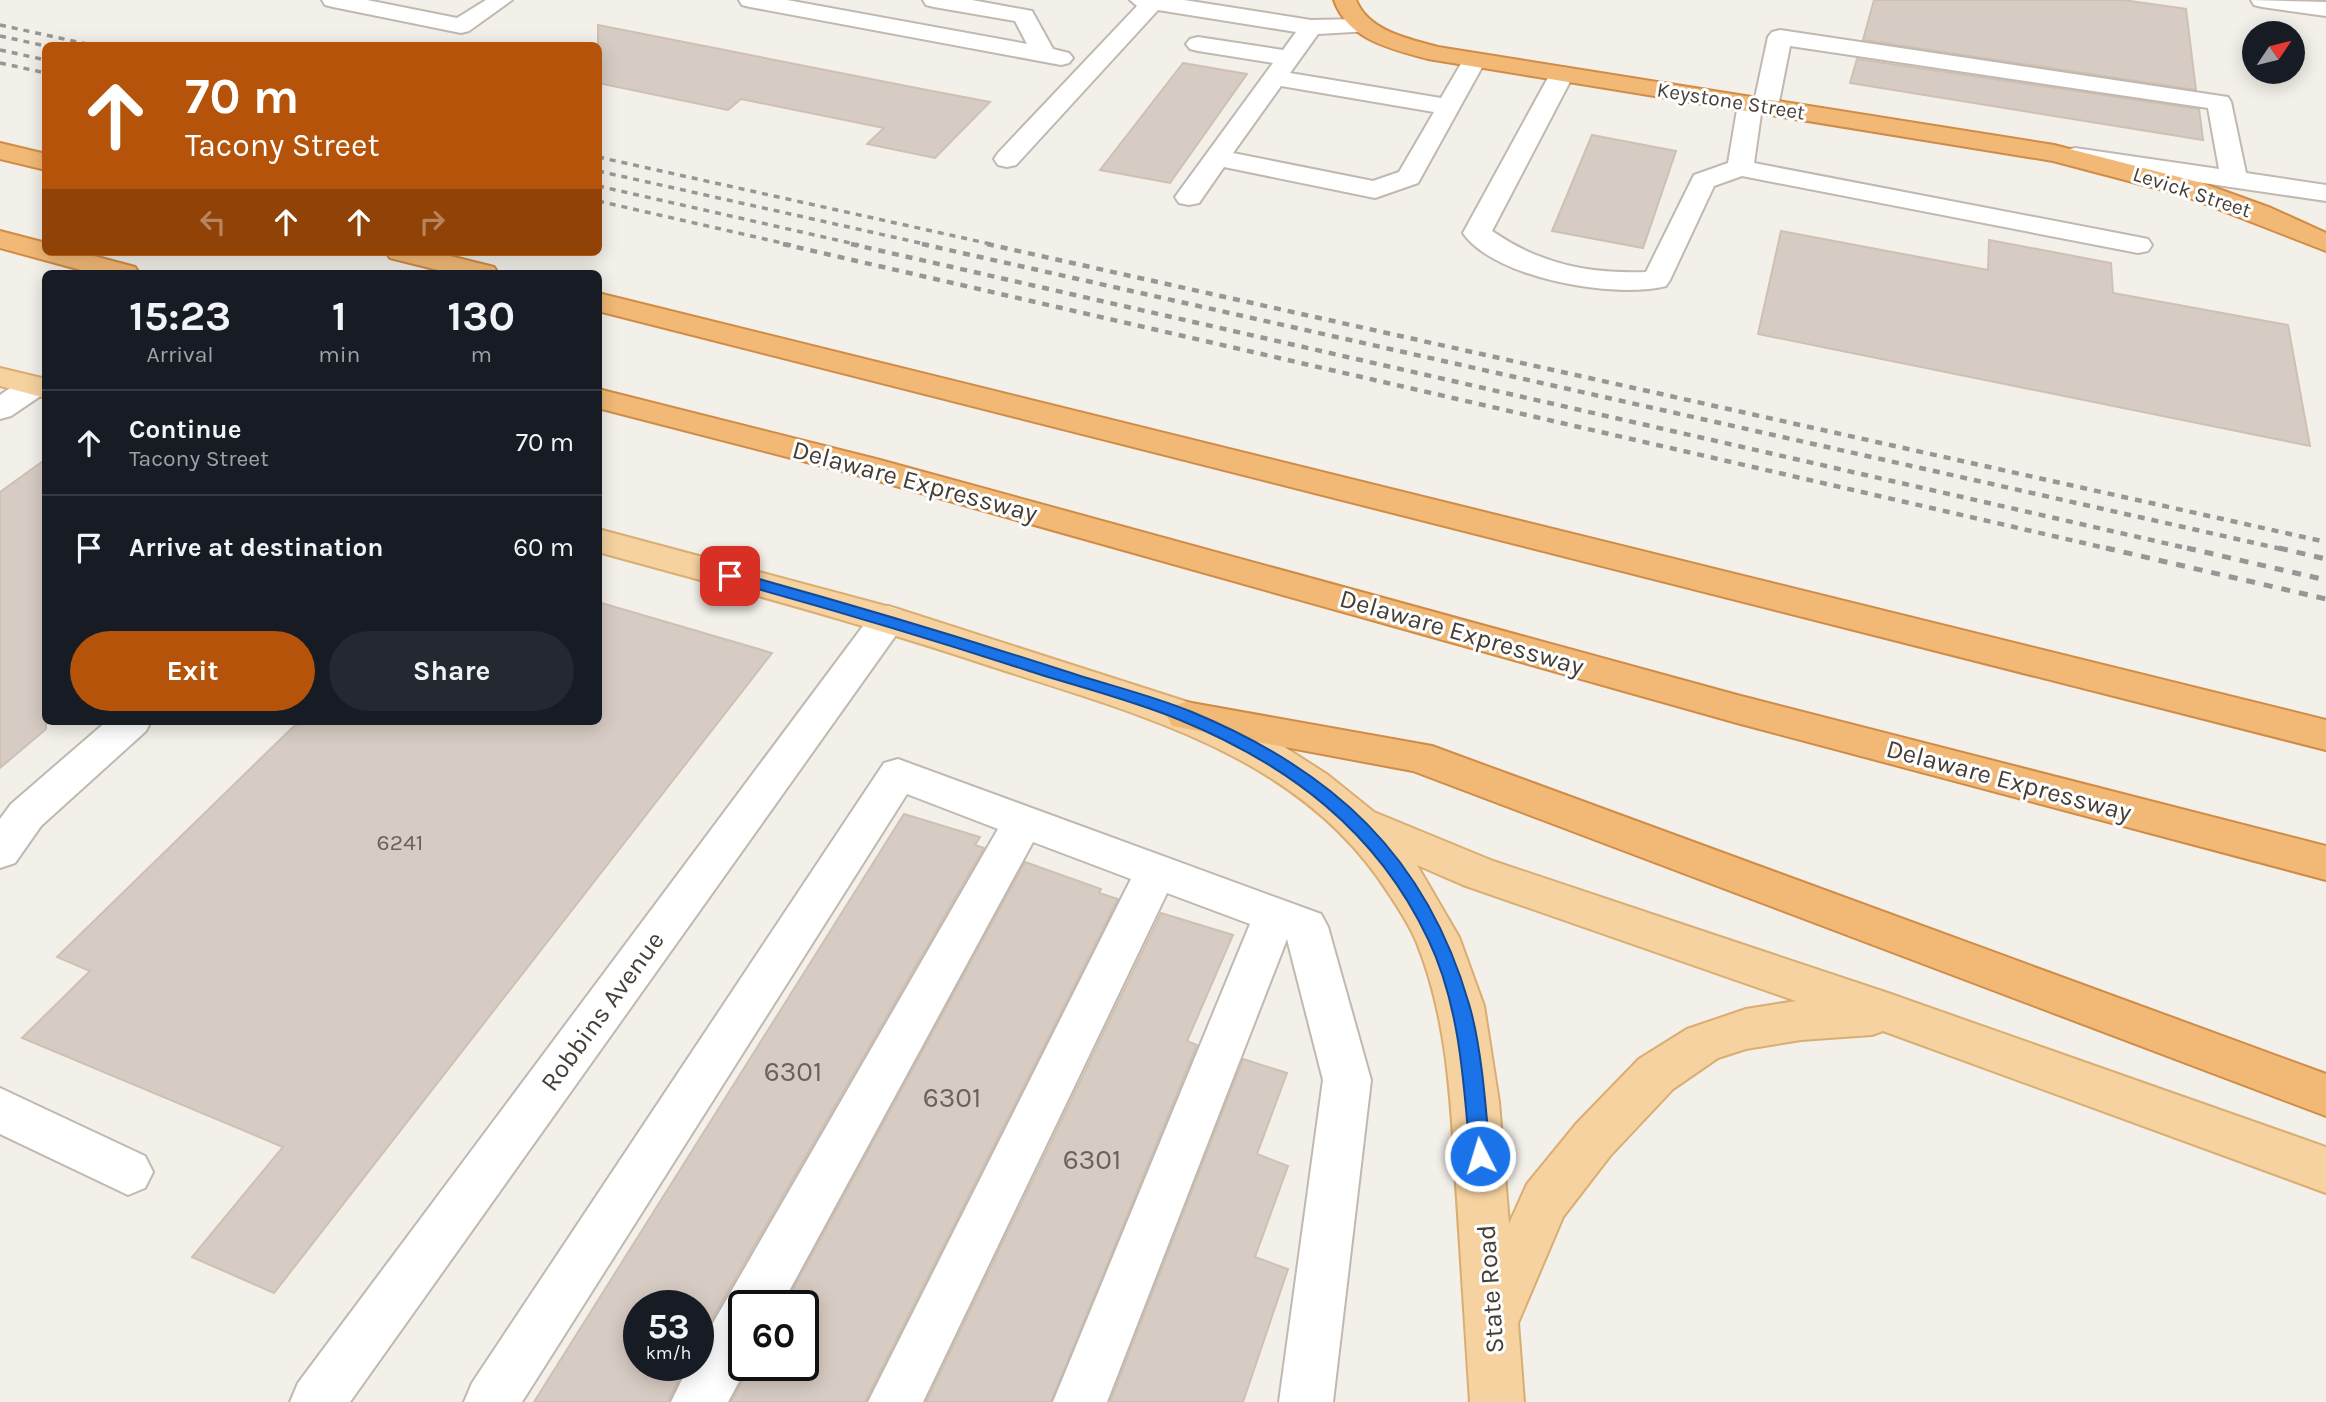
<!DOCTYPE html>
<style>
:root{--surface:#171b24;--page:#242831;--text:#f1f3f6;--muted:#9ea1a6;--line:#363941;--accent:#b45309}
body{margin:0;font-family:Karla,sans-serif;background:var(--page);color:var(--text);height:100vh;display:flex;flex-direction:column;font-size:26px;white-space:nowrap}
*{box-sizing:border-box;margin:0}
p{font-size:23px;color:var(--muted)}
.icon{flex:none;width:38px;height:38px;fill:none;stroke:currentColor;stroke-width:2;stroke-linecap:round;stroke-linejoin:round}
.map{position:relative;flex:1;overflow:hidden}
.panel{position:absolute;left:42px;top:270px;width:560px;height:455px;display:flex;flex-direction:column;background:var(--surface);border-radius:10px;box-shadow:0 4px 18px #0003}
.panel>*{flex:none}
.banner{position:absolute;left:42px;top:42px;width:560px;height:214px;border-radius:10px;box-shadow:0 4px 18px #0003;background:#b45309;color:#fff;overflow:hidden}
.needle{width:46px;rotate:55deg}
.buttons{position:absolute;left:2242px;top:21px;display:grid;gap:14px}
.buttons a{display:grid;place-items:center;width:63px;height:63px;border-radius:50%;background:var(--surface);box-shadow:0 4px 18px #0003;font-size:35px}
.speed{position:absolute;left:623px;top:1290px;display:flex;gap:14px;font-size:35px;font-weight:700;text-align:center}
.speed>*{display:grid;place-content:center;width:91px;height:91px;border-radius:50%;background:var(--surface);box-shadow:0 4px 18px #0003;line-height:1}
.speed small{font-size:18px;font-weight:400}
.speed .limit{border:4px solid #111;border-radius:10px;background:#fff;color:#111}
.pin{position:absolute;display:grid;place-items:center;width:60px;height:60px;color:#fff;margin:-30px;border-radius:14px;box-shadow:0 4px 10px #0006}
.me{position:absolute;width:77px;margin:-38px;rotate:355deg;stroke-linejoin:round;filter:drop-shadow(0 0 5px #0008)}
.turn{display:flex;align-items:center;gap:24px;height:147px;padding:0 28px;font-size:32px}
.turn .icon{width:91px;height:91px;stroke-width:2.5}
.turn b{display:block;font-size:49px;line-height:60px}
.lanes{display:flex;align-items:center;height:66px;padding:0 28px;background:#0003;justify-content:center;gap:35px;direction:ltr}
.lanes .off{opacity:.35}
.eta{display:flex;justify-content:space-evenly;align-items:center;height:119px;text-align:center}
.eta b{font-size:42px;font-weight:700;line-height:49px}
.cta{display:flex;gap:14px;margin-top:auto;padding:14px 28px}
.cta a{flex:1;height:80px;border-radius:42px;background:var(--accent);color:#fff;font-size:28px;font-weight:700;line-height:80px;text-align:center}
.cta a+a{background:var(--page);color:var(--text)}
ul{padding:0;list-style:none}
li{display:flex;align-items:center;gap:21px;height:105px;padding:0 28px;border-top:2px solid var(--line)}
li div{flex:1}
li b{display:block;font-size:26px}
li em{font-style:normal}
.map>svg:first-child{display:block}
</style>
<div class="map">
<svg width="2326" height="1402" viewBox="0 0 2326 1402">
<rect width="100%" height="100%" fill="#f3efe9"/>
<!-- building -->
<g fill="#d7ccc3" stroke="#cec0b3" stroke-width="2">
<path d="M 1874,0 L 2123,0 L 2186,9 L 2196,90 L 1863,40 Z"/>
<path d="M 598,25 L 932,91 L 990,102 L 935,158 L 867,144 L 884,128 L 741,99 L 728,110 L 598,83 Z"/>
<path d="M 1857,59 L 2199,109 L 2203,140 L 1850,83 Z"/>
<path d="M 1183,63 L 1247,74 L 1170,183 L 1100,170 Z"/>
<path d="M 1592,135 L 1676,151 L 1643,248 L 1552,231 Z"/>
<path d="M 1781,231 L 1988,270 L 1989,240 L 2111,263 L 2113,293 L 2288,325 L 2310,446 L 1758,334 Z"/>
<path d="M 46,459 L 46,729 L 0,768 L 0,492 Z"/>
<path d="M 598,602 L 772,653 L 274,1293 L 192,1257 L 283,1147 L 22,1038 L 90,971 L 57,957 L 293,727 L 305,721 L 598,721 Z"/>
<path d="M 904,814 L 980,837 L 975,845 L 984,848 L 698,1343 L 698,1306 L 639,1306 L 639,1365 L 686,1365 L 668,1402 L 534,1402 Z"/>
<path d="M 1025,862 L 1101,889 L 1099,893 L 1118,899 L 865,1402 L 731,1402 L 751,1365 L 803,1365 L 803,1306 L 784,1306 Z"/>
<path d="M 1161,913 L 1233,935 L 1187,1041 L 1197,1045 L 1051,1402 L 926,1402 Z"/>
<path d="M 1243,1059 L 1287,1073 L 1257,1154 L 1288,1166 L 1255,1257 L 1288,1269 L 1243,1402 L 1110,1402 Z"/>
</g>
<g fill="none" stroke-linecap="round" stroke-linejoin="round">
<defs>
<g id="minor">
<path d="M 322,0 L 367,0 L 457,18 L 486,0 L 512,0 L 469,31 L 461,33 L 333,7 L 325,5 Z"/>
<path d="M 739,0 L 787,0 L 1027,44 L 1015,21 L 934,7 L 926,5 L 923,0 L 972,0 L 1032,11 L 1053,49 L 1069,53 L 1073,58 L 1069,63 L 1061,65 L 750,7 L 742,5 Z"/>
<path d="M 1130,0 L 1184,0 L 1311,20 L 1362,19 L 1370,21 L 1374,26 L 1370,31 L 1318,34 L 1290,73 L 1441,98 L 1466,55 L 1474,53 L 1482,55 L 1486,60 L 1418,183 L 1375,198 L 1224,167 L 1199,203 L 1189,205 L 1179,203 L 1175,197 L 1273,63 L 1198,51 L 1190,49 L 1186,44 L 1190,39 L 1198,37 L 1283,50 L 1296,32 L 1158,10 L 1016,165 L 1007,167 L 998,165 L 994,159 L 998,153 L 1137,6 ZM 1281,86 L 1434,112 L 1399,172 L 1373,181 L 1233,153 Z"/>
<path d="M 2251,0 L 2326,2 L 2326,16 L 2262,7 L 2254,5 Z"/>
<path d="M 1780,30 L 2228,97 L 2231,102 L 2246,173 L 2326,185 L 2326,201 L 2075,164 L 2066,162 L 2062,156 L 2066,150 L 2075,148 L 2219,169 L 2208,108 L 1790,46 L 1778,107 L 1774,112 L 1761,114 L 1754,163 L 2138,237 L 2148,239 L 2152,245 L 2148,251 L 2138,253 L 1742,176 L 1714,186 L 1670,280 L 1666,286 C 1615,299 1495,279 1463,233 L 1550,74 L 1553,69 L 1562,67 L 1571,69 L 1574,74 L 1492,231 C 1540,264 1588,274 1646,272 L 1694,175 L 1728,163 L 1738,104 L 1741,99 L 1755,98 L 1768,37 L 1772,32 Z"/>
<path d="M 34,377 L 45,379 L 45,393 L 11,416 L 0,419 L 0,395 L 23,379 Z"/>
<path d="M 888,606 L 901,610 L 906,619 L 901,628 L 350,1402 L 290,1402 L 298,1383 L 875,610 Z"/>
<path d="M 107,721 L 151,721 L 146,731 L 41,826 L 15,863 L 0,868 L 0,819 L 11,804 Z"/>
<path d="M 898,759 L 1321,914 L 1328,927 L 1371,1080 L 1333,1402 L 1279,1402 L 1323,1080 L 1287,939 L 1107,1402 L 1053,1402 L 1250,924 L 1167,893 L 923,1402 L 868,1402 L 1131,879 L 1033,842 L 781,1306 L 744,1306 L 744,1365 L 748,1365 L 728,1402 L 671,1402 L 689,1365 L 698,1365 L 698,1349 L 998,829 L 907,794 L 522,1402 L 464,1402 L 472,1383 L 884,763 Z"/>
<path d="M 0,1088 L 145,1156 L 153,1172 L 145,1188 L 128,1195 L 0,1134 Z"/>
</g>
<g id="major">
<path d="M 0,368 L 46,379 L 46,398 L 0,386 Z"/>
<path d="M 598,529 L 901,610 L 1200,706 L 1283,746 L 1328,775 L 1374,812 L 1493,861 L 1888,993 L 2326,1147 L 2326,1193 L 1883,1031 L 1872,1035 L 1801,1040 L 1746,1049 L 1718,1058 L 1673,1089 L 1610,1156 L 1563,1217 L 1518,1323 L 1524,1402 L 1470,1402 C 1465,1329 1461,1257 1456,1184 C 1451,1103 1448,1020 1417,943 C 1410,926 1399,909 1389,894 C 1301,754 1137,714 990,666 C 861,623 730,588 598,552 ZM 1417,865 L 1463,885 L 1796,1001 L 1746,1009 L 1687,1029 L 1639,1059 L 1576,1124 L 1527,1184 L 1509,1224 L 1499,1102 L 1484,1006 L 1459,937 Z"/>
</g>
<g id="highway">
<path d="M 1334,0 L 1356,0 C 1368,31 1409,39 1438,47 L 2054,145 L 2202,183 L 2271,208 L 2326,233 L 2326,251 L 2182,195 L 2053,161 L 1428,59 C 1391,49 1348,40 1334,0 Z"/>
<path d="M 0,143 L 46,154 L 46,170 L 0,159 Z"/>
<path d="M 0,231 L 46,243 L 46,252 L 79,252 L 135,267 L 139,273 L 92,273 L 0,248 Z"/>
<path d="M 386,252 L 434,252 L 494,267 L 498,273 L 450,273 L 390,258 Z"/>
<path d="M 598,293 L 2326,720 L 2326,750 L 598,311 Z"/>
<path d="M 598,389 L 880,460 L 1737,695 L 2326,846 L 2326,880 L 1737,723 L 857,475 L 598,408 Z"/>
<path d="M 1186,702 L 1432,746 L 2326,1074 L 2326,1116 L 1413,771 L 1172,726 L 1167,716 L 1172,706 Z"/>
</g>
</defs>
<!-- minor casing -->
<use href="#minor" stroke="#c1b8b0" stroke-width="4"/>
<!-- major casing -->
<use href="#major" stroke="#daad71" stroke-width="4"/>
<!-- highway casing -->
<use href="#highway" stroke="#d08c46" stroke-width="4"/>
<!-- minor -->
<use href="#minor" fill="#fff" fill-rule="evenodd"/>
<!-- major -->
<use href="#major" fill="#f6d2a0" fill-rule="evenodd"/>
<!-- highway -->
<use href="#highway" fill="#f2b976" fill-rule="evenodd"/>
<!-- rail-far2 -->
<g stroke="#979797" stroke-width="3.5" stroke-dasharray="6 6" stroke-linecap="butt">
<path d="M 0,25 L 96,46"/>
<path d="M 0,36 L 46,46"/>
<path d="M 0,50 L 46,60"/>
<path d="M 0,63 L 46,73"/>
<path d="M 598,157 L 995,245"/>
<path d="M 598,171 L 929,245"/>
<path d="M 598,186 L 859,245"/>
<path d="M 598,201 L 791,245"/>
</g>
<!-- rail-far1 -->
<g stroke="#979797" stroke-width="4.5" stroke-dasharray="7 7" stroke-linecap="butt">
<path d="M 783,244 L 2114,550"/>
<path d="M 851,244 L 2195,550"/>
<path d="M 922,244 L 2286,550"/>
<path d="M 987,244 L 2326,542"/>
</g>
<!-- rail -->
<g stroke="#979797" stroke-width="5" stroke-dasharray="9 9" stroke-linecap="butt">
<path d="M 2106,548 L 2326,599"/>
<path d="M 2187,548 L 2326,580"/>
<path d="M 2279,548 L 2326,559"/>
</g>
</g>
<!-- route -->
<path fill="#1a73e8" stroke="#114b97" stroke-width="2" d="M 730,571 C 843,602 954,635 1065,671 C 1107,685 1151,695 1192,712 C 1332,770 1426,855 1469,1004 C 1482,1048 1486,1110 1490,1156 L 1487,1163 L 1480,1166 L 1472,1163 L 1470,1156 C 1464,1085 1460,1005 1428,939 C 1377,831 1289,765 1180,720 C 1132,700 1079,687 1029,671 C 928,638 827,608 725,580 L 723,576 L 725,573 Z"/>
<g text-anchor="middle" stroke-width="6" stroke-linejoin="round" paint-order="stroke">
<!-- far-street labels -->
<g font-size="21" fill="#463f38" stroke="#fff">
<text transform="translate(1731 101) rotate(9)" y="7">Keystone Street</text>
<text transform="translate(2192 192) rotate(18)" y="7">Levick Street</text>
</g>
<!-- number labels -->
<g font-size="23" fill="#6a625b">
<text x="400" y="850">6241</text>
</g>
<!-- street labels -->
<g font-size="26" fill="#463f38" stroke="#fff">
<text transform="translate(915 481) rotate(15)" y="9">Delaware Expressway</text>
<text transform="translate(1462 632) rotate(16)" y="9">Delaware Expressway</text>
<text transform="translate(2009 780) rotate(15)" y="9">Delaware Expressway</text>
<text transform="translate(602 1011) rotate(-54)" y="9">Robbins Avenue</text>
<text transform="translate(1490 1289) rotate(-94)" y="9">State Road</text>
</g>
<!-- near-number labels -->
<g font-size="28" fill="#6a625b">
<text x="793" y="1081">6301</text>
<text x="952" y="1107">6301</text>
<text x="1092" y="1169">6301</text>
</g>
</g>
</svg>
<div class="buttons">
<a><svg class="needle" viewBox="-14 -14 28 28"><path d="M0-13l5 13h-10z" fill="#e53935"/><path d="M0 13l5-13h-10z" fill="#9ea1a6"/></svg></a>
</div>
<div class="speed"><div>53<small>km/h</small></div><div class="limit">60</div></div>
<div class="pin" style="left:730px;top:576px;background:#d93025"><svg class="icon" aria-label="arrive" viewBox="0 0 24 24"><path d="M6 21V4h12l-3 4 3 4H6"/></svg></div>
<svg class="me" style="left:1480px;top:1156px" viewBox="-20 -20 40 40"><circle r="17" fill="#1a73e8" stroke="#fff" stroke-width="3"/><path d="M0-11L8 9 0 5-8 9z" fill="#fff"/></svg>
<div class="banner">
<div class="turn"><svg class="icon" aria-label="ahead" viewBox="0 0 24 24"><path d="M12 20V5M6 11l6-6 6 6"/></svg><div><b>70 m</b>Tacony Street</div></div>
<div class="lanes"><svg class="icon off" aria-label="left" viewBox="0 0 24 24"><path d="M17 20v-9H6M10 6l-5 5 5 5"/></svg><svg class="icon" aria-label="ahead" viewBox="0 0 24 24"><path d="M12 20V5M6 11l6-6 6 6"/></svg><svg class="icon" aria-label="ahead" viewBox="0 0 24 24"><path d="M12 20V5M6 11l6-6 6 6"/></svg><svg class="icon off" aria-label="right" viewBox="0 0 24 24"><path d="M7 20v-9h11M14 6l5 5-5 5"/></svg></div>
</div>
<section class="panel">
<div class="eta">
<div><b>15:23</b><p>Arrival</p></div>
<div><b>1</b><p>min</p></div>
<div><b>130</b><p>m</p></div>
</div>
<ul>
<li><svg class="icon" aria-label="ahead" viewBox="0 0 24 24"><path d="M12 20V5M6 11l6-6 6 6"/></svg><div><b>Continue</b><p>Tacony Street</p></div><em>70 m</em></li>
<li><svg class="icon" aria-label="arrive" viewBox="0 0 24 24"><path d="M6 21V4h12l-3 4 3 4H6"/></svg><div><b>Arrive at destination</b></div><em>60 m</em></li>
</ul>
<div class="cta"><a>Exit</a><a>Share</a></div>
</section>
</div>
